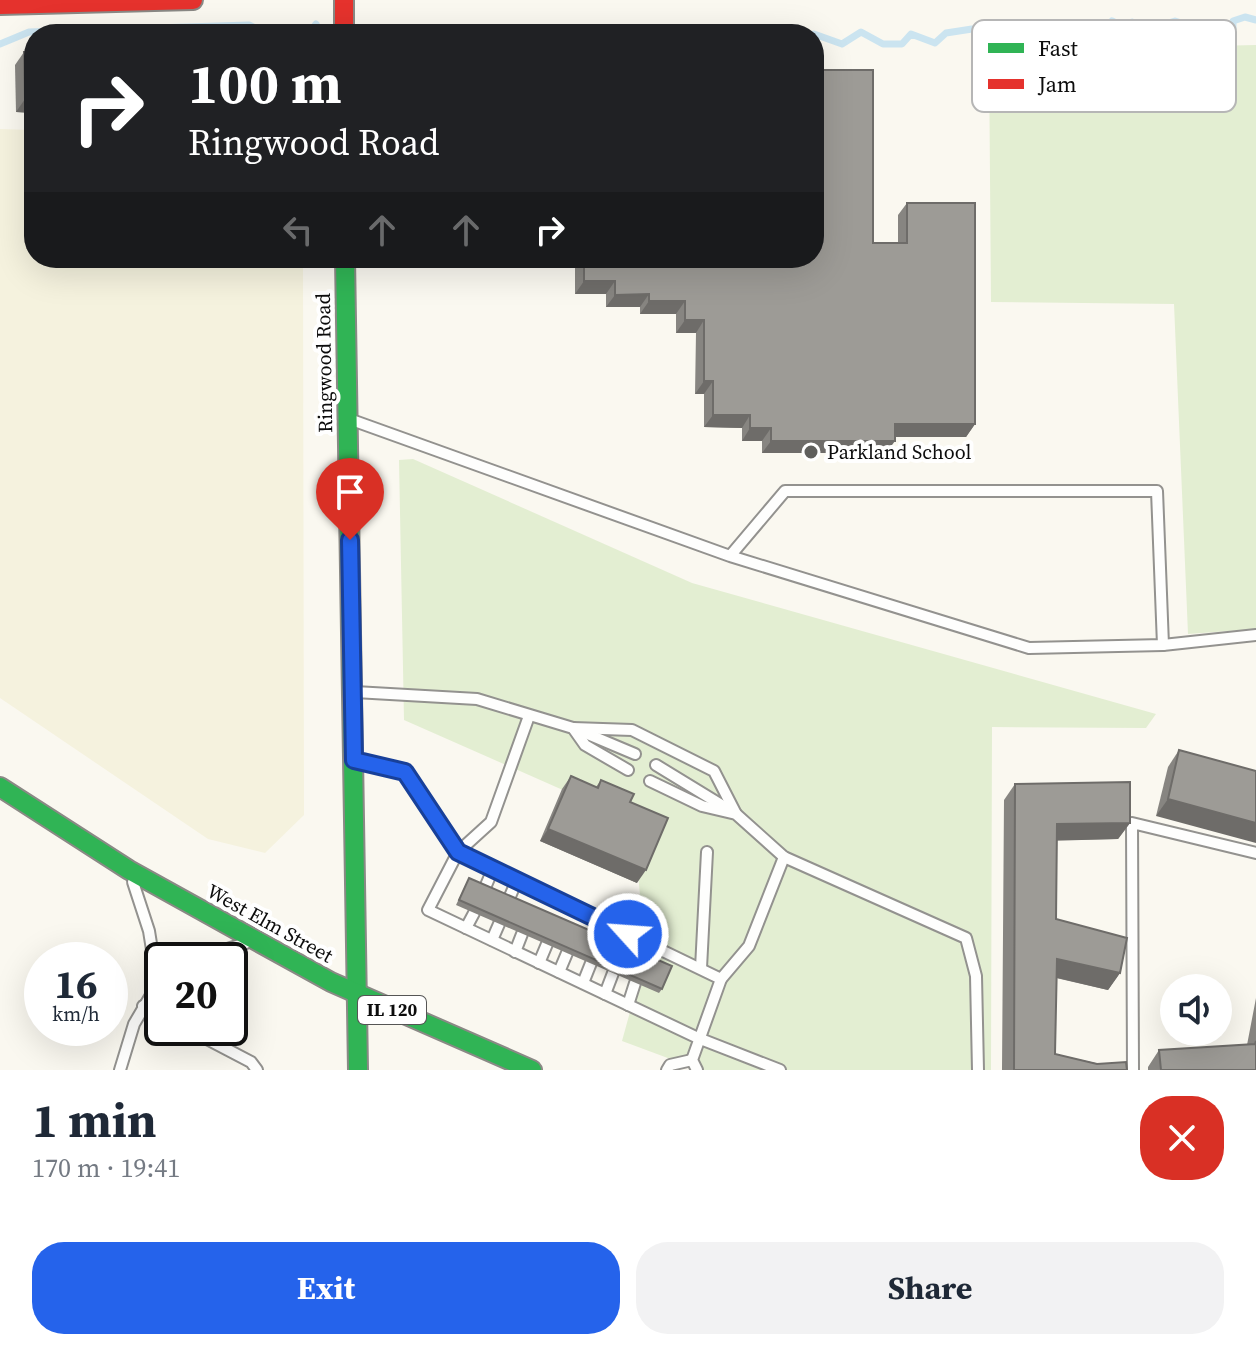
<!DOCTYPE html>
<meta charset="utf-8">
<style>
:root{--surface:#fff;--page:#f2f2f3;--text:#1f2937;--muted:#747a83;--accent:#2563eb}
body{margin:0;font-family:"Source Serif 4",serif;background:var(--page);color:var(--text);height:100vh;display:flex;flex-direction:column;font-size:30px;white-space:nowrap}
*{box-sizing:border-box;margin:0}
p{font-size:26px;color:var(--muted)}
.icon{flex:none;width:44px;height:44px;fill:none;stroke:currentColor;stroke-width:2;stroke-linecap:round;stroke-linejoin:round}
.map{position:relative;height:1070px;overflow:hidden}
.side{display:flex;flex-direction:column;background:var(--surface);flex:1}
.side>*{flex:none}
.banner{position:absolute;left:24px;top:24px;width:800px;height:244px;border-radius:32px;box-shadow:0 8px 32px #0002;background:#202124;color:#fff;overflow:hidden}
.tools{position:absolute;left:1160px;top:974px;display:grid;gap:16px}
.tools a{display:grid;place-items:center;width:72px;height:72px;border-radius:50%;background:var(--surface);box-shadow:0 8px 32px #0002;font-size:40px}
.speed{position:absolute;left:24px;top:942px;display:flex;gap:16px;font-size:40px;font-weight:700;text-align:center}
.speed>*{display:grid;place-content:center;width:104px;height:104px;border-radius:50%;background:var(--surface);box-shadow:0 8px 32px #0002;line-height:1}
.speed small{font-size:20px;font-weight:400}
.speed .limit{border:4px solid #111;border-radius:12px;background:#fff;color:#111}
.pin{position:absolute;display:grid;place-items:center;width:68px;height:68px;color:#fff;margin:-82px -34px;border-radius:50% 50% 50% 0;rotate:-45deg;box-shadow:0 0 8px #0007}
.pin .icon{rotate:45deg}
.me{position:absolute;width:88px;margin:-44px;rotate:296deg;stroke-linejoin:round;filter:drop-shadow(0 0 6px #0008)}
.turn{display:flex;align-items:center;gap:28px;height:168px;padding:0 32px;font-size:36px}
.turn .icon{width:104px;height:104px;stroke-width:2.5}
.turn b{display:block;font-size:56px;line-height:68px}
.lanes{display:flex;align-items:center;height:76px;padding:0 32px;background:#0003;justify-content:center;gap:40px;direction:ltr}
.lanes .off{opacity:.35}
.round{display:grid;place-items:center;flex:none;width:84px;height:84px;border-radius:32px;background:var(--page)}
.overview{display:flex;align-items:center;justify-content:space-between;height:136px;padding:0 32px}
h1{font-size:48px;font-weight:700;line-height:60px}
.primary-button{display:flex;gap:16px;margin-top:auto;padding:16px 32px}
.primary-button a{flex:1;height:92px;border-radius:32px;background:var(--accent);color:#fff;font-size:32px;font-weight:700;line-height:92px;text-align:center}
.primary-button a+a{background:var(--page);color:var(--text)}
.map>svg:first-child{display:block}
</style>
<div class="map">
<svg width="1256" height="1070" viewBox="0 0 1256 1070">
<rect width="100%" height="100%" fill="#faf8f0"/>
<!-- farmland -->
<path fill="#f5f2de" d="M 0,129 L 34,130 L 34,258 L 303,258 L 304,815 L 265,853 L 208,839 L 0,698 Z"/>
<!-- green -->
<g fill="#e3eed2">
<path d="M 1256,45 L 1256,629 L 1188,634 L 1174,304 L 991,302 L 989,51 Z"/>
<path d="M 413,459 L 692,583 L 1156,714 L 1146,728 L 992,727 L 991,1070 L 700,1070 L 622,1041 L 638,983 L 625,956 L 627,902 L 640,895 L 633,821 L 404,720 L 399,460 Z"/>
</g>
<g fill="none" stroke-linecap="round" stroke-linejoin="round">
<!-- stream -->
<g stroke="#cbe4f0" stroke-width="7">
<path d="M 309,34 L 316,24"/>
<path d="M 814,34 L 842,44 L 861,32 L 883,44 L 902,44 L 911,34 L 935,43 L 946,33 L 972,29 L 981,33 L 1031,29 L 1047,33 L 1081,24 L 1091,39 L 1102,39 L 1112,21 L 1124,27 L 1132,22 L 1142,31 L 1175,21 L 1203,30 L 1233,28 L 1233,21 L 1245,17 L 1256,20"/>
<path d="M 0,44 L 29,32 L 249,25 L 267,34"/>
</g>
<defs>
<g id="lane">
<path d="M 349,419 L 730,556 L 1029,648 L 1163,645 L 1157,491 L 785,491 L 730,556"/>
<path d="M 1163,645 L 1256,635"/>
<path d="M 355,692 L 477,699 L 573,728 L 585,745 L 628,770"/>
<path d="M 529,716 L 491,822 L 458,852 L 428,910 L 698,1038 L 780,1070"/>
<path d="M 573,728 L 632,730 L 714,771 L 736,814"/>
<path d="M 578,730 L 635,754"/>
<path d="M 356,761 L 405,772 L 458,852 L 721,979 L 692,1060 L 697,1070"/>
<path d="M 656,765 L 728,809"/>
<path d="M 650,781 L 702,806 L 736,814 L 784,857 L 966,938 L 976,976 L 978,1070"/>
<path d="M 133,882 L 149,931 L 157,981"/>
<path d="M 484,890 L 493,869"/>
<path d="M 508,901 L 517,880"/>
<path d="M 466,928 L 474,913"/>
<path d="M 492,940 L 499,924"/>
<path d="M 515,952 L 522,934"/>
<path d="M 194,960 L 246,943"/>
<path d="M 539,963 L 547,944"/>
<path d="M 701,968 L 707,852"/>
<path d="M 559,972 L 567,953"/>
<path d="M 721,979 L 749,946 L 784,857"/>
<path d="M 583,983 L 591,963"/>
<path d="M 605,994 L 613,973"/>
<path d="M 628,1005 L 635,983"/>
<path d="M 143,1006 L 162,1016"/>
<path d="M 186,1028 L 251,1062 L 257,1070"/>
<path d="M 120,1070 L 134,1024 L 161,978"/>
<path d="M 667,1070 L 670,1065 L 692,1060"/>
<path d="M 1133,1070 L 1132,823 L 1256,853"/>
</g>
<g id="fast">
<path d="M 345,258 L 358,1070"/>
<path d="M 0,787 L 129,870 L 331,982 L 532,1070"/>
</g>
<g id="jam">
<path d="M 344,0 L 344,34"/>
<path d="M 0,5 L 193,0"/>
</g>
</defs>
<!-- lane casing -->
<use href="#lane" stroke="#93928f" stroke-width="14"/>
<!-- fast casing -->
<use href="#fast" stroke="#8a8985" stroke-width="22"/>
<!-- jam casing -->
<use href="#jam" stroke="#8a8985" stroke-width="22"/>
<!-- lane -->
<use href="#lane" stroke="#fefefd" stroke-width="10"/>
<!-- fast -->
<use href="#fast" stroke="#30b455" stroke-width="18"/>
<!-- jam -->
<use href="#jam" stroke="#e5322d" stroke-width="18"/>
</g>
<!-- wall -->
<g fill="#878581">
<path d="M 24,52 L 34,53 L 34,113 L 16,112 L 15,65 Z"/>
<path d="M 907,203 L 975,424 L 966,437 L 895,437 L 886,453 L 762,453 L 762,441 L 742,441 L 742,428 L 704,427 L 704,394 L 695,394 L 696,333 L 676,333 L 676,314 L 640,314 L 640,307 L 606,307 L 606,294 L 575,294 L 575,258 L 814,258 L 873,243 L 898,243 L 898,215 Z"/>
<path d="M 1179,750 L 1256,771 L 1156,816 L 1168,767 Z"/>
<path d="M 571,776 L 596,787 L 601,780 L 630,802 L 637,883 L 540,841 L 562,789 Z"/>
<path d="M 1015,784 L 1130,823 L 1118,839 L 1057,840 L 1056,919 L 1120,973 L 1108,990 L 1056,978 L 1055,1054 L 1127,1070 L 1002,1070 L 1004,800 Z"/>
<path d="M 469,878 L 662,989 L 659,993 L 456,905 Z"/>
<path d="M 1256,998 L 1256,1070 L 1148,1070 L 1148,1067 L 1159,1050 L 1247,1045 Z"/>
</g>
<!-- shaded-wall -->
<g fill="#6e6c69">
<path d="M 25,99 L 34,100 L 34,113 L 16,112 Z"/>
<path d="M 584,281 L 615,281 L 606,294 L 575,294 Z"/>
<path d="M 649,294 L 640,307 L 606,307 L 615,295 Z"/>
<path d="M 649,301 L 685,301 L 676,314 L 640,314 Z"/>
<path d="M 685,320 L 704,320 L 696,333 L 676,333 Z"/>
<path d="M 704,381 L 713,381 L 704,394 L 695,394 Z"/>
<path d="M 713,415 L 750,415 L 742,428 L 704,427 Z"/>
<path d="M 895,424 L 975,424 L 966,437 L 886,437 Z"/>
<path d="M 750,428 L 771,428 L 762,441 L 742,441 Z"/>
<path d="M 771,441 L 895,441 L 886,453 L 762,453 Z"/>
<path d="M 1168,799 L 1256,823 L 1256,843 L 1156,816 Z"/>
<path d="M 1130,823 L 1118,839 L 1045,841 L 1057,824 Z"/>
<path d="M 548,829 L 646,870 L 637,883 L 540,841 Z"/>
<path d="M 1057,959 L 1120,973 L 1108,990 L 1045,975 Z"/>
</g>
<!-- building -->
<g fill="#9d9b96" stroke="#6e6c69" stroke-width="2">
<path d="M 24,52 L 34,53 L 34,100 L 25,99 Z"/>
<path d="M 814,70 L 873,70 L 873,243 L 907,243 L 907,203 L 975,203 L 975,424 L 895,424 L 895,441 L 771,441 L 771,428 L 750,428 L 750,415 L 713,415 L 713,381 L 704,381 L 704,320 L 685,320 L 685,301 L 649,301 L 649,294 L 615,295 L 615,281 L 584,281 L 584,258 L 814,258 Z"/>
<path d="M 1179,750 L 1256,771 L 1256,823 L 1168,799 Z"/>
<path d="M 571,776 L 598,788 L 601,780 L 634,794 L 630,802 L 668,818 L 646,870 L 548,829 Z"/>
<path d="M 1130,782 L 1130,823 L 1057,824 L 1056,919 L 1127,938 L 1120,973 L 1057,959 L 1055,1054 L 1097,1064 L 1126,1062 L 1127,1070 L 1014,1070 L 1015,784 Z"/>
<path d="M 469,878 L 672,966 L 662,989 L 459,900 Z"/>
<path d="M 1256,1041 L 1256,1070 L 1161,1070 L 1159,1050 L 1255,1044 Z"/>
</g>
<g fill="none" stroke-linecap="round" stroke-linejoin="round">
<defs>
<path id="route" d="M 350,540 L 354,760 L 405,772 L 458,852 L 628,934"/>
</defs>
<!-- route casing -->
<use href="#route" stroke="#184099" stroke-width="20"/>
<!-- route -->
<use href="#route" stroke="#2563eb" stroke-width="14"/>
</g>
<!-- markers -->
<circle fill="#5f5f5c" stroke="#fff" stroke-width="3" cx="811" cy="452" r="8"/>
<g text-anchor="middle" stroke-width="8" stroke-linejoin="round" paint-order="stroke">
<!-- shield labels -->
<rect fill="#fff" stroke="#555" stroke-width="2" x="358" y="996" width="68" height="28" rx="6"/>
<g font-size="18" font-weight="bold" fill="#0c0c0c">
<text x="392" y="1016">IL 120</text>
</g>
<!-- street labels -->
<g font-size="20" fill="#0c0c0c" stroke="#fff">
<text transform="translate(324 363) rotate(-91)" y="7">Ringwood Road</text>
<text transform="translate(270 923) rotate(29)" y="7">West Elm Street</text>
</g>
<!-- poi labels -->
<g font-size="20" fill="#0c0c0c" stroke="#fff" text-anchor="start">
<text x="827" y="459">Parkland School</text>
</g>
</g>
<!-- legend -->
<rect x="972" y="20" width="264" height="92" rx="12" fill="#fff" stroke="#b6b6b6" stroke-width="2"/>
<rect x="988" y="43" width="36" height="10" fill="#30b455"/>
<rect x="988" y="79" width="36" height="10" fill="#e5322d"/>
<g font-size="22" fill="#0c0c0c">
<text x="1038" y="56">Fast</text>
<text x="1038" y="92">Jam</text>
</g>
</svg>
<div class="tools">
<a><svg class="icon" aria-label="sound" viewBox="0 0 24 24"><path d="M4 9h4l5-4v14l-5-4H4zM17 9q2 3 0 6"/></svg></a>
</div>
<div class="speed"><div>16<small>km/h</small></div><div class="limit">20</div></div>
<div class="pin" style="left:350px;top:540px;background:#d93025"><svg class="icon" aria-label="arrive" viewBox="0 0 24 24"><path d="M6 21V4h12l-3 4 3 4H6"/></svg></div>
<svg class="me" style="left:628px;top:934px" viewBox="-20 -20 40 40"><circle r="17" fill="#2563eb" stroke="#fff" stroke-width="3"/><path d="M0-11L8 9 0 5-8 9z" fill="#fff"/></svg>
<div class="banner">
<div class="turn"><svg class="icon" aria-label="right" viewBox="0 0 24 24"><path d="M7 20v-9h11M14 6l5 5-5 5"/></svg><div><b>100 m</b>Ringwood Road</div></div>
<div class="lanes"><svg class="icon off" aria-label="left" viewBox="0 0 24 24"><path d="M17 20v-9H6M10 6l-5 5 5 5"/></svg><svg class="icon off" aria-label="ahead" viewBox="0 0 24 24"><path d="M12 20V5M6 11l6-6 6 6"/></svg><svg class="icon off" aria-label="ahead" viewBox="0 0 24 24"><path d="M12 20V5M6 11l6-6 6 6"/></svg><svg class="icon" aria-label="right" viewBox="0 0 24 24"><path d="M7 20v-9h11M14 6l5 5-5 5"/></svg></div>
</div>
</div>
<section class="side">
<div class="overview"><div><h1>1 min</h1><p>170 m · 19:41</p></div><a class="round" style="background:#d93025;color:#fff"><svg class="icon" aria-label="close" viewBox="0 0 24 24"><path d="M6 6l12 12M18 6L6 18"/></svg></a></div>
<div class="primary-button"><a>Exit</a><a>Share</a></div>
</section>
